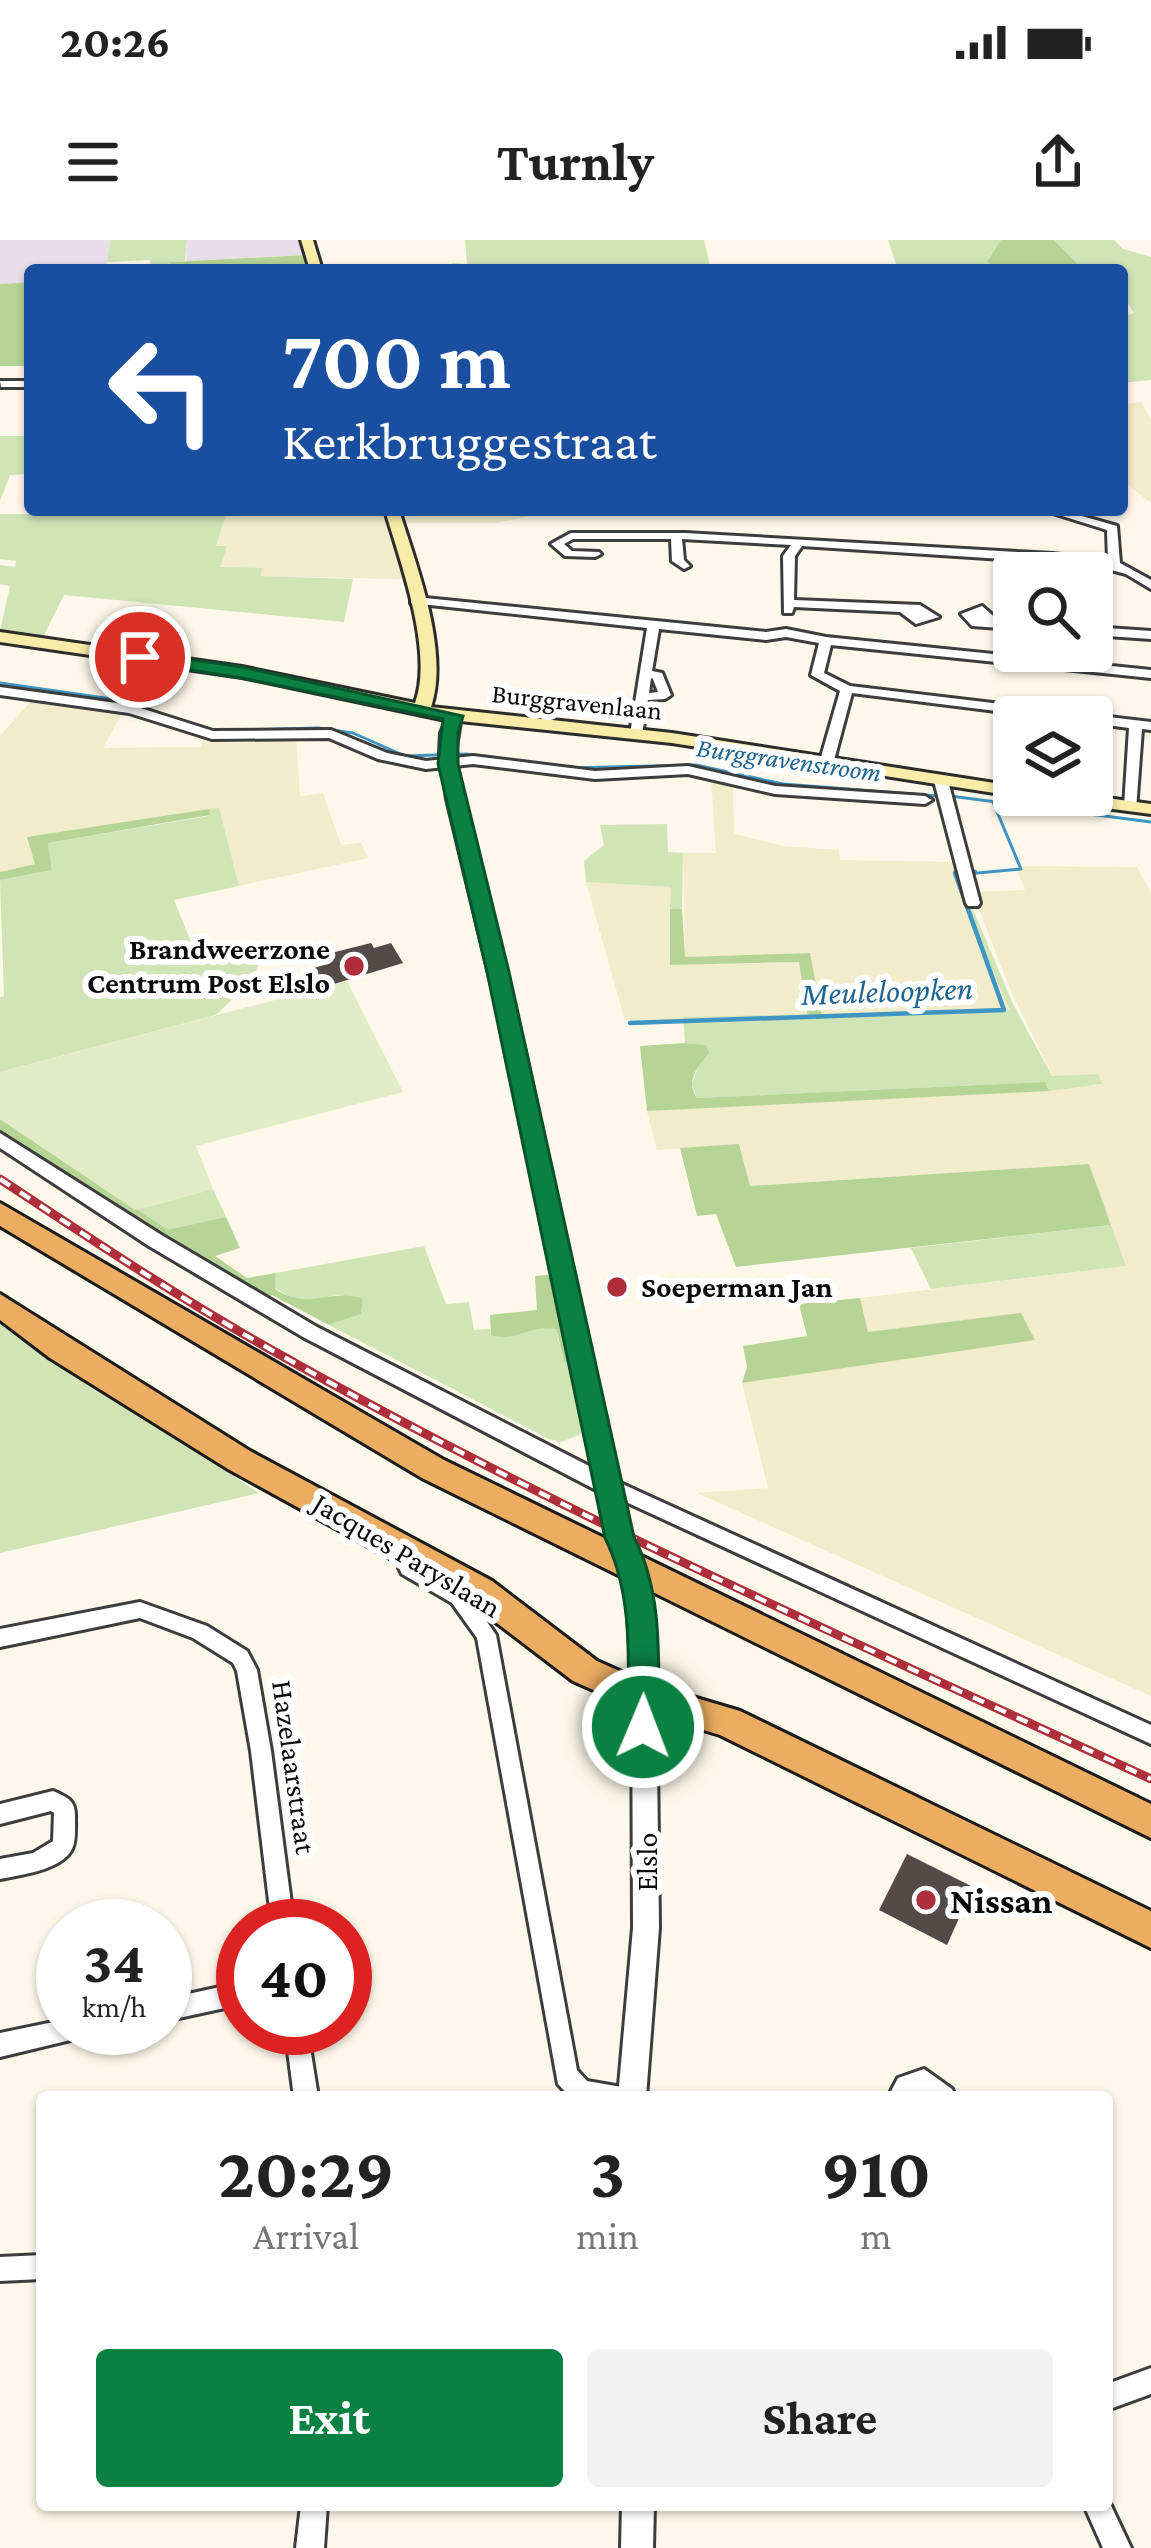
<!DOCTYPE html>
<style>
:root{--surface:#fff;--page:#f2f2f2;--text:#222;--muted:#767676;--accent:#0b8043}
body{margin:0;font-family:"Crimson Pro",serif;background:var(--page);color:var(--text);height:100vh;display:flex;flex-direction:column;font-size:45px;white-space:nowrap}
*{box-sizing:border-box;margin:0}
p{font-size:39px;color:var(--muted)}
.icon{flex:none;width:66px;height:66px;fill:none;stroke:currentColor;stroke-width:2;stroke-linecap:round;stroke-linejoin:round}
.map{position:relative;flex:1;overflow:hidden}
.drawer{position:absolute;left:36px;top:1851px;width:1077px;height:420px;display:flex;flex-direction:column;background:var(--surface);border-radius:12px;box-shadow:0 3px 9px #0004}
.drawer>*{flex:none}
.hud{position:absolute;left:24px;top:24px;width:1104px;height:252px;border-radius:12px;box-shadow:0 3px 9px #0004;background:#1a4fa0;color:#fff;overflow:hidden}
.controls{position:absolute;left:993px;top:312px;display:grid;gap:24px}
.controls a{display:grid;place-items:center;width:120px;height:120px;border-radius:12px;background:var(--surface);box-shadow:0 3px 9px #0004;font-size:60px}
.speed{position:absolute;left:36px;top:1659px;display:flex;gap:24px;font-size:60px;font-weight:700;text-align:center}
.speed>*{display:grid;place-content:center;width:156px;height:156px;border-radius:50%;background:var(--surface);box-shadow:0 3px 9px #0004;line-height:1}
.speed small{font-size:30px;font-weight:400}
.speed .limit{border:18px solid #d22;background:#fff;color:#111}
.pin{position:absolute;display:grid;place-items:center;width:102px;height:102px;color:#fff;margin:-51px;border:6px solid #fff;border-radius:50%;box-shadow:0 3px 12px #0007}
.me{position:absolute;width:132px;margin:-66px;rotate:1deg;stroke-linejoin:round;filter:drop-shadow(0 0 9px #0008)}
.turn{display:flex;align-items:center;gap:42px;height:252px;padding:0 60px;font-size:54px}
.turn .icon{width:156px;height:156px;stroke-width:2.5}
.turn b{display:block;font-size:84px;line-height:102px}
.eta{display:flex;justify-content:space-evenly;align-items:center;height:204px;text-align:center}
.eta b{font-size:72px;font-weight:700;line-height:84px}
.cta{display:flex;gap:24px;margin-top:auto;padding:24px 60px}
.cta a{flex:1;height:138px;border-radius:12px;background:var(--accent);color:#fff;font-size:48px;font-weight:700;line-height:138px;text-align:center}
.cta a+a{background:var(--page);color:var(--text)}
.status{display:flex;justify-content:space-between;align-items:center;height:84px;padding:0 60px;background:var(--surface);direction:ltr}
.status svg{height:33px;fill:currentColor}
header{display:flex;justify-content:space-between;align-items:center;height:156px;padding:0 60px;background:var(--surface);font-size:54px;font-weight:700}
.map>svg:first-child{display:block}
</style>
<div class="status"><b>20:26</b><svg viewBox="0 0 49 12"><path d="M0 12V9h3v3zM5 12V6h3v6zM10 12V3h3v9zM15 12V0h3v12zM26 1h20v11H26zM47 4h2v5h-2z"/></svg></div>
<header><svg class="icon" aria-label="menu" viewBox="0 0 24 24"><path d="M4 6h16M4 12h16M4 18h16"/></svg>Turnly<svg class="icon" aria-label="share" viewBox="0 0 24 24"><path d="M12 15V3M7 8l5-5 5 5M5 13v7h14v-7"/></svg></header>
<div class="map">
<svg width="1151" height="2308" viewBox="0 0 1151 2308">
<rect width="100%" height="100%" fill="#fdf8e9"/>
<!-- industrial -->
<g fill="#e7dee9">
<path d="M 0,0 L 110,0 L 106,30 L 30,30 L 30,42 L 0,44 Z"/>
<path d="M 187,0 L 302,0 L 306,15 L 186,21 Z"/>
</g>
<!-- farmland -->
<g fill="#f1eccb">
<path d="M 1142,162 L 1151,180 L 1151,263 L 1122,240 L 1122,164 Z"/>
<path d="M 398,270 L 558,270 L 497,283 L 402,283 Z"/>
<path d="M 226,275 L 386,276 L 403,339 L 260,336 L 261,328 L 220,327 L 216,307 Z"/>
<path d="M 33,459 L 123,471 L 103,508 L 201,507 L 203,499 L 296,496 L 300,556 L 323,553 L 341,605 L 361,603 L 368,618 L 239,646 L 218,568 L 28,598 L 35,624 L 0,632 L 0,496 Z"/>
<path d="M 711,537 L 733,544 L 734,594 L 782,606 L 839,610 L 840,620 L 953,622 L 982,707 L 1011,770 L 822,777 L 809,713 L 685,717 L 683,613 L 716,613 Z"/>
<path d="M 1023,626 L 1137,627 L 1151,653 L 1151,1456 L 697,1253 L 768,1248 L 742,1143 L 1034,1099 L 1021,1073 L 868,1092 L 860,1058 L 1126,1026 L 1089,924 L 749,946 L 739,904 L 657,910 L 647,871 L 1101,845 L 1097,834 L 1053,837 L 1011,751 L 972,652 L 1025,650 L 1016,627 Z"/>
<path d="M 586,642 L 672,647 L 671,725 L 800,722 L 808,778 L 625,781 Z"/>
</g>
<!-- green -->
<g fill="#d0e4b6">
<path d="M 110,0 L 187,0 L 185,21 L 171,22 L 169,30 L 150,30 L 150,20 L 107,22 Z"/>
<path d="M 465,0 L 704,0 L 711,30 L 454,30 L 452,23 L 467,24 Z"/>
<path d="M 888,0 L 1001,0 L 987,20 L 997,30 L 898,30 Z"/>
<path d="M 1054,0 L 1114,0 L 1123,9 L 1151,17 L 1151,140 L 1122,143 L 1122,77 L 1134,73 L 1122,54 L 1122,30 L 1084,30 Z"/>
<path d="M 0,196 L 30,196 L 30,234 L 10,235 L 0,261 Z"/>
<path d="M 0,274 L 226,275 L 216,306 L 227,306 L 220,327 L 262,328 L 261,336 L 353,339 L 344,382 L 64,355 L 42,399 L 0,391 L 10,346 L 0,344 L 0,325 L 15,327 L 16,321 L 0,319 Z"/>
<path d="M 219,568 L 239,646 L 174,660 L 197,717 L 257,704 L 261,718 L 253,739 L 216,775 L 0,832 L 0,757 L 4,756 L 0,640 L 52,630 L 48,603 L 209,576 L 209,569 Z"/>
<path d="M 667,584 L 668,612 L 683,613 L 682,669 L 670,669 L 671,647 L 586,642 L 584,621 L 604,605 L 600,585 Z"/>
<path d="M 953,622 L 1013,764 L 1052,836 L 1098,834 L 1102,844 L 1049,851 L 1045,842 L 697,858 L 692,844 L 706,805 L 685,803 L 683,777 L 1010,770 L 982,707 Z"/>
<path d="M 213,949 L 226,977 L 168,991 L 135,970 Z"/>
<path d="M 1111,985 L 1126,1026 L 931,1049 L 911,1008 Z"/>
<path d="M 424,1006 L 446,1064 L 469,1062 L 474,1090 L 490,1089 L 491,1095 L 538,1086 L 556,1089 L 559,1103 L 575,1122 L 581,1194 L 561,1202 L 549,1199 L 329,1085 L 361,1074 L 363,1059 L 337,1055 L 300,1063 L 275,1048 L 276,1033 Z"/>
<path d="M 0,1083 L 259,1253 L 0,1313 Z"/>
</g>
<!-- forest -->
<g fill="#b5d496">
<path d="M 1001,0 L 1054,0 L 1084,30 L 997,30 L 987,21 Z"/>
<path d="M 306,15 L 310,30 L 169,30 L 171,22 Z"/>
<path d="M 30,42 L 30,126 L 0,126 L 0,44 Z"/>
<path d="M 209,569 L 210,575 L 48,603 L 52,630 L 0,640 L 0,632 L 35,624 L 27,597 Z"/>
<path d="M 670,669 L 682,669 L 685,717 L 810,713 L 822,777 L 808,778 L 799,722 L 670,725 Z"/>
<path d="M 685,803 L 706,805 L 709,813 C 698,826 685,841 697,858 L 1045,842 L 1049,851 L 647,871 L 640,806 Z"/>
<path d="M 0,879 L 168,990 L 226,977 L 240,1008 L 215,1016 L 247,1038 L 276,1033 L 275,1049 C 310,1072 328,1047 363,1059 L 361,1074 L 329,1085 L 272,1055 L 265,1061 L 0,892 Z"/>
<path d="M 739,904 L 750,946 L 1089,924 L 1111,985 L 736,1027 L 716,974 L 697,976 L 680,908 Z"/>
<path d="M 557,1034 L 575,1122 L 565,1123 L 556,1089 C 530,1084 514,1103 491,1095 L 490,1075 L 537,1070 L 535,1036 Z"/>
<path d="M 860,1058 L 868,1092 L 1021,1073 L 1035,1100 L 742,1143 L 747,1127 L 743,1106 L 807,1096 L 799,1064 Z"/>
</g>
<!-- pitch -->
<path fill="#e1ecc7" d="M 347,741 L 403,852 L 196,906 L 213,949 L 135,970 L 0,879 L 0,832 Z"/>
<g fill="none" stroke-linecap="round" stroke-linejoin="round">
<!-- stream-far1 -->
<g stroke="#3e95c2" stroke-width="3">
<path d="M 0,443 L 126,461 L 170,477"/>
<path d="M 209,491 L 318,488 L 353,493 L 405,516 L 466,514 L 557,526"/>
<path d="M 568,528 L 696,525 L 783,544 L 938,556"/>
<path d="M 950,556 L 1151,582"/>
<path d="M 956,635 L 1021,629 L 993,562"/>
</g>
<!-- stream -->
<path stroke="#3e95c2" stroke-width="4.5" d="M 630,783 L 1004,770 L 955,633 L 975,632"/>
</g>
<!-- building -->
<g fill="#524b47">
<path d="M 371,703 L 374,708 L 391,703 L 403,723 L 321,748 L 311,729 L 324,725 L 319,716 Z"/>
<path d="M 907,1614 L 973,1647 L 947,1705 L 879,1670 Z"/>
</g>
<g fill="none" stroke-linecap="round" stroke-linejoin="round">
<defs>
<g id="minor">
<path d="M 0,141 L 30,141 L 30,147 L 1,147 Z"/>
<path d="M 1043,270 L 1061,270 L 1117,286 L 1120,323 L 1151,340 L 1151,349 L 1126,334 L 1093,325 L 802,306 L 795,316 L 794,360 L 920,365 L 939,377 L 916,384 L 900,372 L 794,367 L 792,373 L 784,373 L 783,316 L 791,305 L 682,299 L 684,320 L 690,326 L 684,329 L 672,321 L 671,299 L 573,299 L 564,304 L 572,311 L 599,312 L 601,314 L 595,317 L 565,316 L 551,304 L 571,293 L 685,293 L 1053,314 L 1108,320 L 1107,290 Z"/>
<path d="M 415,357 L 766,392 L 786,389 L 826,397 L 1151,430 L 1151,438 L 831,405 L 824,433 L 850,446 L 1076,473 L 1082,477 L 1045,477 L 852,453 L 833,524 L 826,528 L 819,524 L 840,451 L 811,435 L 819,403 L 786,397 L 766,400 L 659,389 L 652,431 L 662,433 L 671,455 L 665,459 L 648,460 L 642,494 L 636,498 L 630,494 L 647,388 L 411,363 L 411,359 ZM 651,438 L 653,439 L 658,452 L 649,453 Z"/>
<path d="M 982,366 L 999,381 L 1014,381 L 1014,389 L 972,386 L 961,374 Z"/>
<path d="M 1092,387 L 1151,391 L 1151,399 L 1092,395 Z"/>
<path d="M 0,447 L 131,465 L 213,491 L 331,490 L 387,513 L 426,521 L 473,516 L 595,531 L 688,526 L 775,546 L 925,556 L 932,560 L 925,564 L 775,554 L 688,534 L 595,539 L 473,524 L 426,529 L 378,519 L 329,498 L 212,499 L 129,473 L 0,455 Z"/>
<path d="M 1092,475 L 1151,482 L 1151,490 L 1142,489 L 1136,570 L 1126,570 L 1124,567 L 1129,488 L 1092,483 L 1092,477 L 1087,477 Z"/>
<path d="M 941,537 L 948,541 L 980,663 L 978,666 L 968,666 L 966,663 L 934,541 Z"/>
<path d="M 607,1237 L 1151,1485 L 1151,1504 L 600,1250 L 598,1245 L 600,1240 Z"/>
<path d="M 409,1320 L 466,1351 L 496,1395 L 577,1830 L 587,1841 L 633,1849 L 637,1857 L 570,1857 L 558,1844 L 477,1398 L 452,1363 L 402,1334 L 399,1328 L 402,1322 Z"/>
<path d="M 140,1362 L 207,1386 L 247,1411 L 257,1430 L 271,1511 L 294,1686 L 272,1686 L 251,1511 L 237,1431 L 233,1423 L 193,1398 L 140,1378 L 0,1407 L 0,1389 Z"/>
<path d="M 53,1551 C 69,1558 76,1561 75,1579 C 75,1588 76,1601 72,1609 C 62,1630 20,1635 0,1639 L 0,1619 L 33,1613 L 53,1601 L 54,1573 L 51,1571 L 0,1584 L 0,1564 Z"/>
<path d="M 243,1742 L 243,1764 L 165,1781 L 165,1759 Z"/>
<path d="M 63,1780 L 63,1788 L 90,1788 L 87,1796 L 0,1817 L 0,1793 Z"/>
<path d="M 285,1788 L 307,1788 L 318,1857 L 294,1857 Z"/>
<path d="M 924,1829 L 952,1849 L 956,1857 L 925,1857 L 921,1854 L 913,1857 L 888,1857 L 898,1838 Z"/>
<path d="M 42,2015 L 42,2039 L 0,2041 L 0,2017 Z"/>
<path d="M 1151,2128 L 1151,2154 L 1107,2170 L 1107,2144 Z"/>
<path d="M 1107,2257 L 1131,2308 L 1103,2308 L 1084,2265 L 1107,2265 Z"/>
<path d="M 301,2265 L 327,2265 L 324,2308 L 296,2308 Z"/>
</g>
<g id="tertiary">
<path d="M 449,473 L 461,476 L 455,513 L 462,559 L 524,808 L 630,1297 L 647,1329 L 656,1434 L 659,1688 L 646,1857 L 618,1857 L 633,1688 L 632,1434 L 625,1330 L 608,1298 L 598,1251 L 303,1097 L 149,1006 L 0,908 L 0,893 L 163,996 L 317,1087 L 593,1228 L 507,808 L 447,559 L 440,513 L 441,493 Z"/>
<path d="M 622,2265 L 654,2265 L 653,2308 L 621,2308 Z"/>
</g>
<g id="secondary">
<path d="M 301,0 L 313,0 L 322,30 L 310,30 Z"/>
<path d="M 385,270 L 399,270 C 416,325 450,411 431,467 L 672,493 L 1014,546 L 1014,555 L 1019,555 L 1014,556 L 672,503 L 441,479 L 242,437 L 0,402 L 0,392 L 242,427 L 415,463 C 434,411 400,322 385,270 Z"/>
<path d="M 1035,555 L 1085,555 L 1151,564 L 1151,574 L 1044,560 Z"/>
</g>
<g id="trunk">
<path d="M 0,963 L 444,1220 L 1151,1564 L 1151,1598 L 422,1238 L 0,986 Z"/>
<path d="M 0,1054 L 250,1211 L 492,1341 L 597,1421 L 649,1444 L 740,1471 L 1151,1671 L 1151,1708 L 720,1495 L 643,1472 L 573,1441 L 468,1361 L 228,1229 L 50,1118 L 0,1080 Z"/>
</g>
</defs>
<!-- minor casing -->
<use href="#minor" stroke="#3d3d3d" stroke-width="6"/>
<!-- tertiary casing -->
<use href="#tertiary" stroke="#3d3d3d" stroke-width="6"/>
<!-- secondary casing -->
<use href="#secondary" stroke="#2c2c2c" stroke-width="6"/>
<!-- trunk casing -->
<use href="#trunk" stroke="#1b1b1b" stroke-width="6"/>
<!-- minor -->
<use href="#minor" fill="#fff" fill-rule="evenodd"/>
<!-- tertiary -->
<use href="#tertiary" fill="#fff" fill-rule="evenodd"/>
<!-- secondary -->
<use href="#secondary" fill="#f9eca8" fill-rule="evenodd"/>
<!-- trunk -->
<use href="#trunk" fill="#ecad62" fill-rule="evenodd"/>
<defs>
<path id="rail" d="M 0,939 C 91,999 182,1060 277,1113 C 559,1273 857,1403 1151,1539"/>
</defs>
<!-- rail casing -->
<use href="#rail" stroke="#ae2e3b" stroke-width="9"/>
<!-- rail -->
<use href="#rail" stroke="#fff" stroke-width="4.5" stroke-dasharray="12" stroke-linecap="butt"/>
</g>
<!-- route -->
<path fill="#0b8043" stroke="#07532c" stroke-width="3" d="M 140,412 L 242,427 L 463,476 L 458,493 L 458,524 L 509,732 L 634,1297 C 664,1355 658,1423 659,1487 L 654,1497 L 643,1501 L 632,1497 L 628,1487 C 628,1423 634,1356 605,1298 L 487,732 L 438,524 L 443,479 L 242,438 L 134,421 L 131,417 Z"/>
<!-- markers -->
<g fill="#ae2e3b" stroke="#fff" stroke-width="4.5">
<circle cx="354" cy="726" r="12"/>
<circle cx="617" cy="1047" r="12"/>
<circle cx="926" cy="1660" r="12"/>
</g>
<g text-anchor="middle" stroke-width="12" stroke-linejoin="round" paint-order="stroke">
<!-- far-street labels -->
<g font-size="27" fill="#0a0a0a" stroke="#fff">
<text transform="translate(577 462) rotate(6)" y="9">Burggravenlaan</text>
</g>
<!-- far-water labels -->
<g font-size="27" font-style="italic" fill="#1e6591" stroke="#fff">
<text transform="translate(789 520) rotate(8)" y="9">Burggravenstroom</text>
</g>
<!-- poi labels -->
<g font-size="30" font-weight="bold" fill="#0a0a0a" stroke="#fff" text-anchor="end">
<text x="330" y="719">Brandweerzone<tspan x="330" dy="34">Centrum Post Elslo</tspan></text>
<text x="641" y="1057" text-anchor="start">Soeperman Jan</text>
</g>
<!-- street labels -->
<g font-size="30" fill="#0a0a0a" stroke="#fff">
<text transform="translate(407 1315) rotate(31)" y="10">Jacques Paryslaan</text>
<text transform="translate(294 1527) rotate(82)" y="10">Hazelaarstraat</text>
<text transform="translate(647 1622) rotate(-90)" y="10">Elslo</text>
</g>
<!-- water labels -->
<g font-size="33" font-style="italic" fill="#1e6591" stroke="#fff">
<text transform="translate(887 750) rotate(-2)" y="12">Meuleloopken</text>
</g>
<!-- near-poi labels -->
<g font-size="36" font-weight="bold" fill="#0a0a0a" stroke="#fff" text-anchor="start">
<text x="950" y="1673">Nissan</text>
</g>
</g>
</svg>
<div class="controls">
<a><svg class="icon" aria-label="search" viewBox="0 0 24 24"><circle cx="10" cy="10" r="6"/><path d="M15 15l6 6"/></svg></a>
<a><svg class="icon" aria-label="layers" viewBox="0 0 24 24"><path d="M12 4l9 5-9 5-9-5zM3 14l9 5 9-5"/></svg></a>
</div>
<div class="speed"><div>34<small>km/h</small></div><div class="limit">40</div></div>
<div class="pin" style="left:140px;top:417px;background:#d93025"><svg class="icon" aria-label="arrive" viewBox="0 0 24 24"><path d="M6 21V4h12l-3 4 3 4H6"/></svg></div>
<svg class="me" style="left:643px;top:1487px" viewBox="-20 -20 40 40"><circle r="17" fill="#0b8043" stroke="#fff" stroke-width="3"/><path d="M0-11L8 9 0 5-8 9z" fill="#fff"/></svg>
<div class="hud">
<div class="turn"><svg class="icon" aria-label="left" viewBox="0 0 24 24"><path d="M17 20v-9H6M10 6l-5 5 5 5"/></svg><div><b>700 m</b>Kerkbruggestraat</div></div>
</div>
<section class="drawer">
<div class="eta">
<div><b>20:29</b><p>Arrival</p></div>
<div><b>3</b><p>min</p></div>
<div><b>910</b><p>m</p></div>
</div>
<div class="cta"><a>Exit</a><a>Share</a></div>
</section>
</div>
